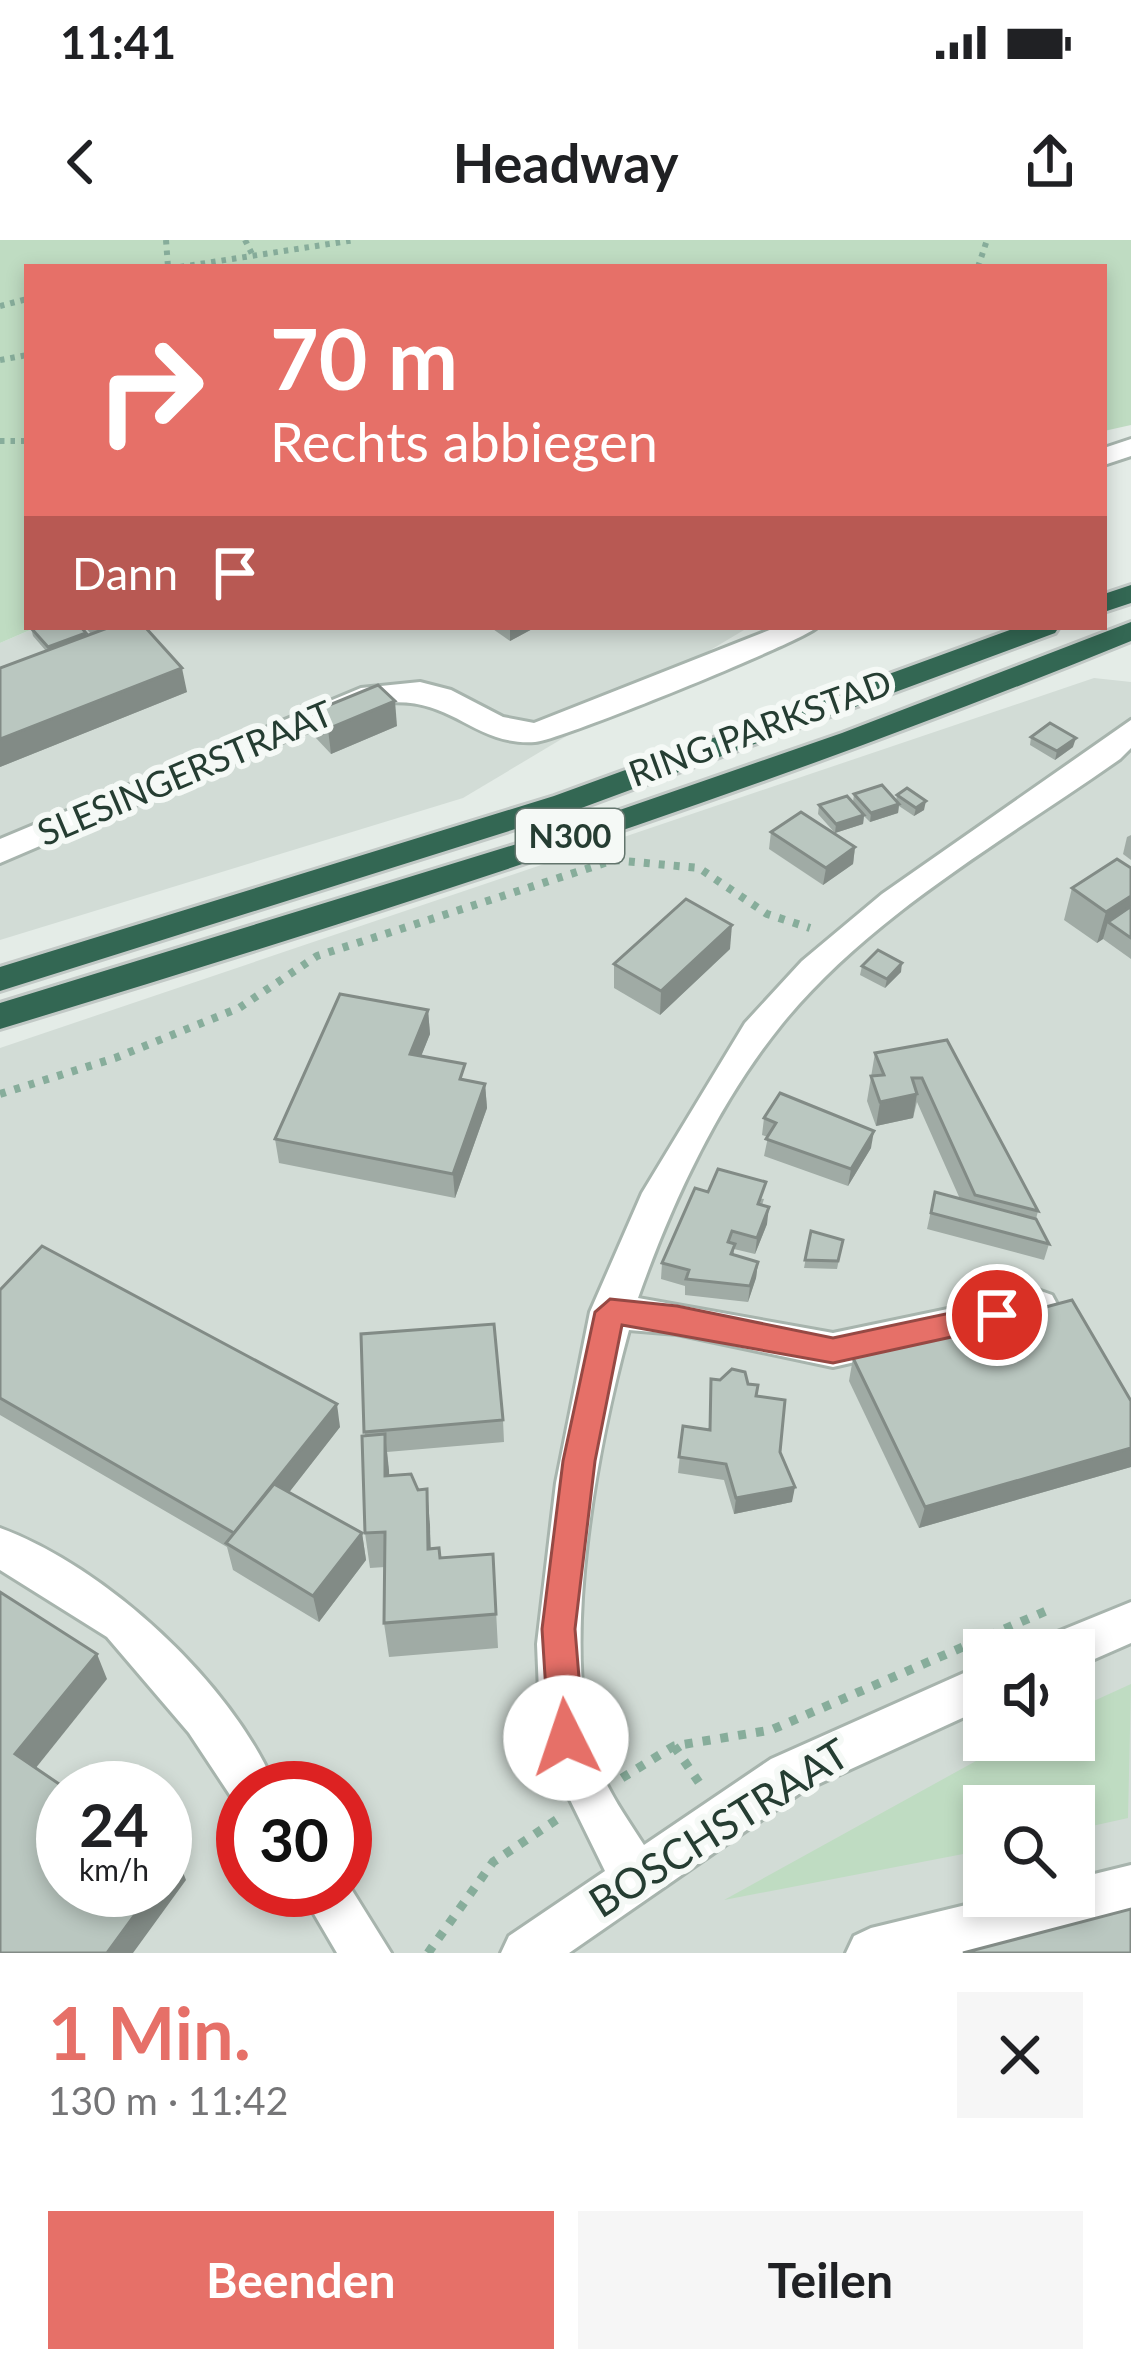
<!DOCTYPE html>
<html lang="de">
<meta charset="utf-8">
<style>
:root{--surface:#fff;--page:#f6f6f6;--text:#202124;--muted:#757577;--accent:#e67068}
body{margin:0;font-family:Lato,sans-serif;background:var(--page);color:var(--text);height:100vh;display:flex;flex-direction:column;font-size:45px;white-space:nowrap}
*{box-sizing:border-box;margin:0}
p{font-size:39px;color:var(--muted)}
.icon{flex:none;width:66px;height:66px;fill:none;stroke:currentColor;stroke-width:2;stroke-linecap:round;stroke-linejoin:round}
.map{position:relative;height:1713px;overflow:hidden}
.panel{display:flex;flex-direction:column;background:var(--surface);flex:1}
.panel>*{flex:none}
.banner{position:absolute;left:24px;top:24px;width:1083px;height:366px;border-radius:0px;box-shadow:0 6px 18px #0003;background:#e67068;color:#fff;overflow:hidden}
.fabs{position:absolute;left:963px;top:1389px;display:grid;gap:24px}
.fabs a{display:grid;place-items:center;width:132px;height:132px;border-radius:0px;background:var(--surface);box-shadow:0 6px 18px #0003;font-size:60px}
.speed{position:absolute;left:36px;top:1521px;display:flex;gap:24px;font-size:60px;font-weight:700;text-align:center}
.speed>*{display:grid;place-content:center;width:156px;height:156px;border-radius:50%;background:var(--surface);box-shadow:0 6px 18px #0003;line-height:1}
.speed small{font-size:30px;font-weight:400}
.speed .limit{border:18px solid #d22;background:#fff;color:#111}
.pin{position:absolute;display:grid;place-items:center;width:102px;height:102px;color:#fff;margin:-51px;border:6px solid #fff;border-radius:50%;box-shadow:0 3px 12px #0007}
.me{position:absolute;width:132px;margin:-66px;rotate:356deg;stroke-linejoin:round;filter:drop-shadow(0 0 9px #0008)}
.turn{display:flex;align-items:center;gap:42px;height:252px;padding:0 48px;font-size:54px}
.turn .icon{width:156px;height:156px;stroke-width:2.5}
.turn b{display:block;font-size:84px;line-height:102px}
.then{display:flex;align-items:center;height:114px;padding:0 48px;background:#0003;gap:24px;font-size:45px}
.round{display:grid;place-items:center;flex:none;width:126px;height:126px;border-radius:0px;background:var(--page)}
.summary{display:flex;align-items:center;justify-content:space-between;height:204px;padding:0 48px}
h1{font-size:72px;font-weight:700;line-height:90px;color:var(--accent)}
.primary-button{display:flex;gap:24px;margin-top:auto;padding:24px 48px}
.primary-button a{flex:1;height:138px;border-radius:0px;background:var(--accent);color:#fff;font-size:48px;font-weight:700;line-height:138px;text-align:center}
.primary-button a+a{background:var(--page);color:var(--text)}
.status{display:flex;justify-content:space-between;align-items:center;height:84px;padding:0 60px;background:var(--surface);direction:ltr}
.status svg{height:33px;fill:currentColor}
header{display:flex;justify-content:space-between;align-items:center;height:156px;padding:0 48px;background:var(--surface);font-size:54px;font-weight:700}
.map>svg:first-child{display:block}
</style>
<div class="status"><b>11:41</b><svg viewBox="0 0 49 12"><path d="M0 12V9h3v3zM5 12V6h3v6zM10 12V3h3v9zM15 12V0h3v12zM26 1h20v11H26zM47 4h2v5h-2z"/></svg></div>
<header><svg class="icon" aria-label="back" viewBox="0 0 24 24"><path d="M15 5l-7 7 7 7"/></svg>Headway<svg class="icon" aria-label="share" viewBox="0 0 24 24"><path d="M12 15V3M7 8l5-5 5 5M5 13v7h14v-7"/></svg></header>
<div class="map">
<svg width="1131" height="1713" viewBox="0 0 1131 1713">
<rect width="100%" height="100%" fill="#e4ece7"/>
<!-- built -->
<g fill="#d2dcd6" fill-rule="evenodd">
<path d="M 37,387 L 749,387 L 463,558 L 0,700 L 0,403 Z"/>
<path d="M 1094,438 L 1131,442 L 1131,1713 L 0,1713 L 0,808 ZM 984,1410 L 1074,1410 L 1074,1500 L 984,1500 ZM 63,1548 L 165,1548 L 165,1650 L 63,1650 ZM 243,1548 L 345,1548 L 345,1650 L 243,1650 ZM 984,1566 L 1074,1566 L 1074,1656 L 984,1656 Z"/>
</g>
<!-- green -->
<g fill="#bfdcc2">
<path d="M 0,0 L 1131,0 L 1131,185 L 1104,191 L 1104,27 L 27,27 L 27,387 L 37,387 L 0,403 Z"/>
<path d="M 1131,1444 L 1128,1578 L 1074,1590 L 1074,1566 L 984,1566 L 984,1610 L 724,1660 L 1014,1500 L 1074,1500 L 1074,1470 Z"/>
</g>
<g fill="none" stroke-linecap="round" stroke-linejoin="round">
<defs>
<g id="minor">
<path d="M 1131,199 L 1131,216 L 1104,225 L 1104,208 Z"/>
<path d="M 777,387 L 817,387 C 806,400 558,501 535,502 C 468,506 452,449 369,465 L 0,623 L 0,599 L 361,448 L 420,442 L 451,450 L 503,477 L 534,483 Z"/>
<path d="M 1131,480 L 1131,508 L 1120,519 C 1005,600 872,674 782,784 C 718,863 672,962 638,1058 L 833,1093 L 1038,1050 L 1052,1055 L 1058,1066 L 1052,1077 L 833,1127 L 677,1094 L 629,1090 C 598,1203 559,1404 595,1516 C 605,1548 626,1577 644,1605 L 771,1519 L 984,1424 L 984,1468 L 803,1551 L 569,1713 L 501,1713 L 509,1696 L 605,1631 L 549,1517 L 540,1476 L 537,1404 L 556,1243 L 590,1072 L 642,953 L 745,783 L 802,721 L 882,654 Z"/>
<path d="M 0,1288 C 106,1327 232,1443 276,1548 L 243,1548 L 243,1567 L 236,1564 L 189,1493 L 107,1397 L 0,1330 Z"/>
<path d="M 1131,1362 L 1131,1403 L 1074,1428 L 1074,1410 L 1044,1410 L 1050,1395 Z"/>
<path d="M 1131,1625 L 1131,1673 L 971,1713 L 846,1713 L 854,1696 L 871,1688 L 1003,1656 L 1074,1656 L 1074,1639 Z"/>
<path d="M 345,1639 L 391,1713 L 337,1713 L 300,1650 L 345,1650 Z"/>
</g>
<g id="highway">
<path d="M 1131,345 L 1131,363 L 1104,372 L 1104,354 Z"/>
<path d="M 1131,382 L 1131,401 C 761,552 382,673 0,789 L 0,763 L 559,591 L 842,493 Z"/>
<path d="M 1018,387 L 1059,387 L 1055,393 L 576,570 L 0,751 L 0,727 L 554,556 Z"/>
</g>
</defs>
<!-- minor casing -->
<use href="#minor" stroke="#a7b4ad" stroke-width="6"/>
<!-- highway casing -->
<use href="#highway" stroke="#c2c9c6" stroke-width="6"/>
<!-- path-far2 -->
<g stroke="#87ad9b" stroke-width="6" stroke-dasharray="4.5 6" stroke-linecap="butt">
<path d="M 166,0 L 168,27"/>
<path d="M 245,0 L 253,16"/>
<path d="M 180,27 L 355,0"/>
<path d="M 978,27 L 987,0"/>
<path d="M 0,66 L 27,59"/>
<path d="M 0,120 L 27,115"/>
<path d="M 0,201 L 27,201"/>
</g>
<!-- path-far1 -->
<path stroke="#87ad9b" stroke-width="8" stroke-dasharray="6 9" stroke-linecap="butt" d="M 0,854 L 115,818 L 239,768 L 317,716 L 614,620 L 699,628 L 767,674 L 810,688"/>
<!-- path -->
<g stroke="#87ad9b" stroke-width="9" stroke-dasharray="8 10" stroke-linecap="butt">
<path d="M 674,1506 L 700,1544"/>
<path d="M 622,1538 L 674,1506 L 771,1490 L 1046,1371"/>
<path d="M 428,1713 L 493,1622 L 559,1578"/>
</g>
<!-- minor -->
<use href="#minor" fill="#fff" fill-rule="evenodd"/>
<!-- highway -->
<use href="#highway" fill="#336753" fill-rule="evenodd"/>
</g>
<!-- wall -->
<g fill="#a0aba5">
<path d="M 85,387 L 145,387 L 187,452 L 0,527 L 0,428 L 46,411 L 33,396 L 31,388 L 86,396 L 91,394 Z"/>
<path d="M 490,387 L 536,387 L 510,401 Z"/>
<path d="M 312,472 L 397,486 L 331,514 L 315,497 Z"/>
<path d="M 1031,497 L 1073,507 L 1055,520 L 1030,505 Z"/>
<path d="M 854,554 L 896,561 L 897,555 L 924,570 L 914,576 L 899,566 L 898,573 L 870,582 L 864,576 L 863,584 L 835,593 L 818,574 L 819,565 L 853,562 Z"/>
<path d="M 771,592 L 855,607 L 853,624 L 823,645 L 769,609 Z"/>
<path d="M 1131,595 L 1131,620 L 1123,614 L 1127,597 Z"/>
<path d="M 1131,628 L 1131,719 L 1103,699 L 1097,703 L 1064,680 L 1072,648 Z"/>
<path d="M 730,709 L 660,775 L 614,748 L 614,724 Z"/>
<path d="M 862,726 L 901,732 L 885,748 L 860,735 Z"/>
<path d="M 428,770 L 430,794 L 421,816 L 466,840 L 485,844 L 487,868 L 455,958 L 279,923 L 275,899 Z"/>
<path d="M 947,800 L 1038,971 L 1036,979 L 1049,1004 L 1044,1020 L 927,989 L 935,952 L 960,959 L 917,862 L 913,878 L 876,886 L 867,861 L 875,813 Z"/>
<path d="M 764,878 L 871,908 L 848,946 L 764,916 L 768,897 L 762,895 Z"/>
<path d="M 708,952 L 764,959 L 762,965 L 767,984 L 755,1014 L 734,1009 L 734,1015 L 758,1022 L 756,1038 L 748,1062 L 685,1055 L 685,1046 L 661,1039 L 662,1023 Z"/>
<path d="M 811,991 L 843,1000 L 837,1029 L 804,1028 Z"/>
<path d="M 0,1050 L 340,1187 L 289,1252 L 362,1293 L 366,1320 L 319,1382 L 233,1330 L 227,1307 L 0,1175 Z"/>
<path d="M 361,1094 L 503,1180 L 504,1202 L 387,1212 L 389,1236 L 418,1250 L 427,1249 L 431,1309 L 440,1318 L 493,1314 L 498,1408 L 389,1417 L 384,1383 L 385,1327 L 370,1328 L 365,1293 L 365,1196 Z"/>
<path d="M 853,1118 L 1131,1161 L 1131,1227 L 919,1288 L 849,1141 Z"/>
<path d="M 711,1139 L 748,1144 L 756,1156 L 780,1212 L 792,1262 L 734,1274 L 724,1240 L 678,1233 L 683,1186 L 709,1190 Z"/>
</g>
<!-- shaded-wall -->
<g fill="#828b86">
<path d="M 510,387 L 536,387 L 510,401 Z"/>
<path d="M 86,393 L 88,401 L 50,416 L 48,407 Z"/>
<path d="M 182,428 L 187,452 L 0,527 L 0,499 Z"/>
<path d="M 395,461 L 397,486 L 331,514 L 328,489 Z"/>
<path d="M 1076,498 L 1073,507 L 1055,520 L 1057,511 Z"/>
<path d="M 926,561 L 924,570 L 914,576 L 916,568 Z"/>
<path d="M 899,564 L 898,573 L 870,582 L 871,573 Z"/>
<path d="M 864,575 L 863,584 L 835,593 L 836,584 Z"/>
<path d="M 855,607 L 853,624 L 823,645 L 826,628 Z"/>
<path d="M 1131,656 L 1131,681 L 1108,682 L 1103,699 L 1097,703 L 1106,672 Z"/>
<path d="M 732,685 L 730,709 L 660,775 L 661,751 Z"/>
<path d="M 902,723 L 901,732 L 885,748 L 887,739 Z"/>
<path d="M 428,770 L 430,794 L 412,839 L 410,814 Z"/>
<path d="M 485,844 L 487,868 L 455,958 L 453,934 Z"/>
<path d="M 917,854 L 913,878 L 876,886 L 880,862 Z"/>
<path d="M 874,891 L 871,908 L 848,946 L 851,929 Z"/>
<path d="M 769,967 L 767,984 L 755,1014 L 757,998 Z"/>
<path d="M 758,1022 L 756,1038 L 748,1062 L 750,1046 Z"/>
<path d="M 337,1164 L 340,1187 L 242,1313 L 235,1293 Z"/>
<path d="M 385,1194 L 389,1230 L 390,1272 L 385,1236 Z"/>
<path d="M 1131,1208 L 1131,1227 L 919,1288 L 925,1267 Z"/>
<path d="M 795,1247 L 792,1262 L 734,1274 L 736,1258 Z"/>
<path d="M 427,1249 L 430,1285 L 431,1344 L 428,1309 Z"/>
<path d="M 362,1293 L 366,1320 L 319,1382 L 313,1356 Z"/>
<path d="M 97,1414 L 107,1439 L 27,1539 L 15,1514 Z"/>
<path d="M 177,1617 L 186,1640 L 133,1713 L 107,1713 L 153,1650 L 165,1650 L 165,1634 Z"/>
</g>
<!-- building -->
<g fill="#bac7c0" stroke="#828b86" stroke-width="3">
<path d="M 81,387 L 86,393 L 48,407 L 31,388 Z"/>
<path d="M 110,387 L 145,387 L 182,428 L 0,499 L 0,428 Z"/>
<path d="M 378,445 L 395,461 L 328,489 L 312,472 Z"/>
<path d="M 1050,483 L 1076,498 L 1057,511 L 1031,497 Z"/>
<path d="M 882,545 L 899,564 L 871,573 L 854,554 Z"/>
<path d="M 907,548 L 926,561 L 916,568 L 897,555 Z"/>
<path d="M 847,556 L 864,575 L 836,584 L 819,565 Z"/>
<path d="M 801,572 L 855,607 L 826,628 L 771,592 Z"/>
<path d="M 1117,619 L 1131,628 L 1131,656 L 1106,672 L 1072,648 Z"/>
<path d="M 686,659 L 732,685 L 661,751 L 614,724 Z"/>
<path d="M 1130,667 L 1131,668 L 1131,698 L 1108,682 Z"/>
<path d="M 878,710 L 902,723 L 887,739 L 862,726 Z"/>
<path d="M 340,754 L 428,770 L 410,814 L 465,824 L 460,839 L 485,844 L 453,934 L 275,899 Z"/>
<path d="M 947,800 L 1038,971 L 975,955 L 922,838 L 912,838 L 917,854 L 880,862 L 871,836 L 884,835 L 875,813 Z"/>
<path d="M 780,853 L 874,891 L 851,929 L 766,899 L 776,883 L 764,878 Z"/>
<path d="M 718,929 L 766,942 L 758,964 L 769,967 L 757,998 L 732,991 L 728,1002 L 735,1004 L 731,1014 L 758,1022 L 750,1046 L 686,1039 L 689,1030 L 662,1023 L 695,948 L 708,952 Z"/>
<path d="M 935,952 L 1036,979 L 1049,1004 L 931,973 Z"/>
<path d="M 811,991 L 843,1000 L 838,1021 L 805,1020 Z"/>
<path d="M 42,1006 L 337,1164 L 234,1293 L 0,1158 L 0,1050 Z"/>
<path d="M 1072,1060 L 1131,1161 L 1131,1208 L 925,1267 L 853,1118 Z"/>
<path d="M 494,1084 L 503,1180 L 364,1192 L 361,1094 Z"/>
<path d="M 732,1129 L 745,1132 L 748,1144 L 758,1145 L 756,1156 L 785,1160 L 780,1212 L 795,1247 L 736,1258 L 726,1224 L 679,1217 L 683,1186 L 710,1190 L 711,1139 L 720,1140 Z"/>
<path d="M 385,1194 L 385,1236 L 411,1234 L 418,1250 L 427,1249 L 428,1309 L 439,1308 L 440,1318 L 493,1314 L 496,1374 L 384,1383 L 385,1292 L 365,1293 L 362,1196 Z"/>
<path d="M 274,1244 L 362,1293 L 313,1356 L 226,1303 Z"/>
<path d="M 0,1352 L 97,1414 L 15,1514 L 65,1548 L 63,1548 L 63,1650 L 153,1650 L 107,1713 L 0,1713 Z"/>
<path d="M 165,1609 L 177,1617 L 165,1634 Z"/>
<path d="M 1131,1669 L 1131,1713 L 963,1713 Z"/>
</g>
<!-- route -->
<path fill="#e67068" stroke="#964944" stroke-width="3" d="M 610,1059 L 677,1066 L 833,1098 L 997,1063 L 1012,1075 L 997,1087 L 833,1123 L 622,1085 L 595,1221 L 575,1389 L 584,1498 L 579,1510 L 566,1515 L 554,1510 L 549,1498 L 542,1389 L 563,1221 L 595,1072 Z"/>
<g text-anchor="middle" stroke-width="12" stroke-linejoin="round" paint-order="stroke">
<!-- shield labels -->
<rect fill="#f5f9f6" stroke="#63756d" stroke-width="3" x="516" y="569" width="108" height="54" rx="9"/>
<g font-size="33" font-weight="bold" fill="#253d32">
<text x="570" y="608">N300</text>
</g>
<!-- street labels -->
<g font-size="36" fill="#253d32" stroke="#f5f9f6">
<text transform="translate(760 488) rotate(-20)" y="13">RING PARKSTAD</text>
<text transform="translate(185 533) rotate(-23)" y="13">SLESINGERSTRAAT</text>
</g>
<!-- near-street labels -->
<g font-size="42" fill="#253d32" stroke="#f5f9f6">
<text transform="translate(719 1588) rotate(-32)" y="15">BOSCHSTRAAT</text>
</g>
</g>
</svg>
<div class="fabs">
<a><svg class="icon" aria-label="sound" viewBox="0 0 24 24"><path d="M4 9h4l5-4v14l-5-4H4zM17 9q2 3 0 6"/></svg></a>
<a><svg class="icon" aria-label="search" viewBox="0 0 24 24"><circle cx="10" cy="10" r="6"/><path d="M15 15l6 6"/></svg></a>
</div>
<div class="speed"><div>24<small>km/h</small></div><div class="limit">30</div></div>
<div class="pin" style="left:997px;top:1075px;background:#d93025"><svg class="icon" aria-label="arrive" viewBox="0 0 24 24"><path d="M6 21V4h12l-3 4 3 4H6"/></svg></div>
<svg class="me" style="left:566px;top:1498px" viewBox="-20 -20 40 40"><circle r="19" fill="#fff"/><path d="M0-13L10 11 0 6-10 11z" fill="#e67068"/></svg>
<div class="banner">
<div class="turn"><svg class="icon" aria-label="right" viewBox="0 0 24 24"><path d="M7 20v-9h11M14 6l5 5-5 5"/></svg><div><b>70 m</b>Rechts abbiegen</div></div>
<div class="then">Dann<svg class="icon" aria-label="arrive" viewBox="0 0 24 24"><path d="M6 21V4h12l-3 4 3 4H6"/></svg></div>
</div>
</div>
<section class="panel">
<div class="summary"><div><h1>1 Min.</h1><p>130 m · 11:42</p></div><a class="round"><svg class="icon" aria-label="close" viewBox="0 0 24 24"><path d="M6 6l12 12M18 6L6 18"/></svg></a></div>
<div class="primary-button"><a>Beenden</a><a>Teilen</a></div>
</section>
